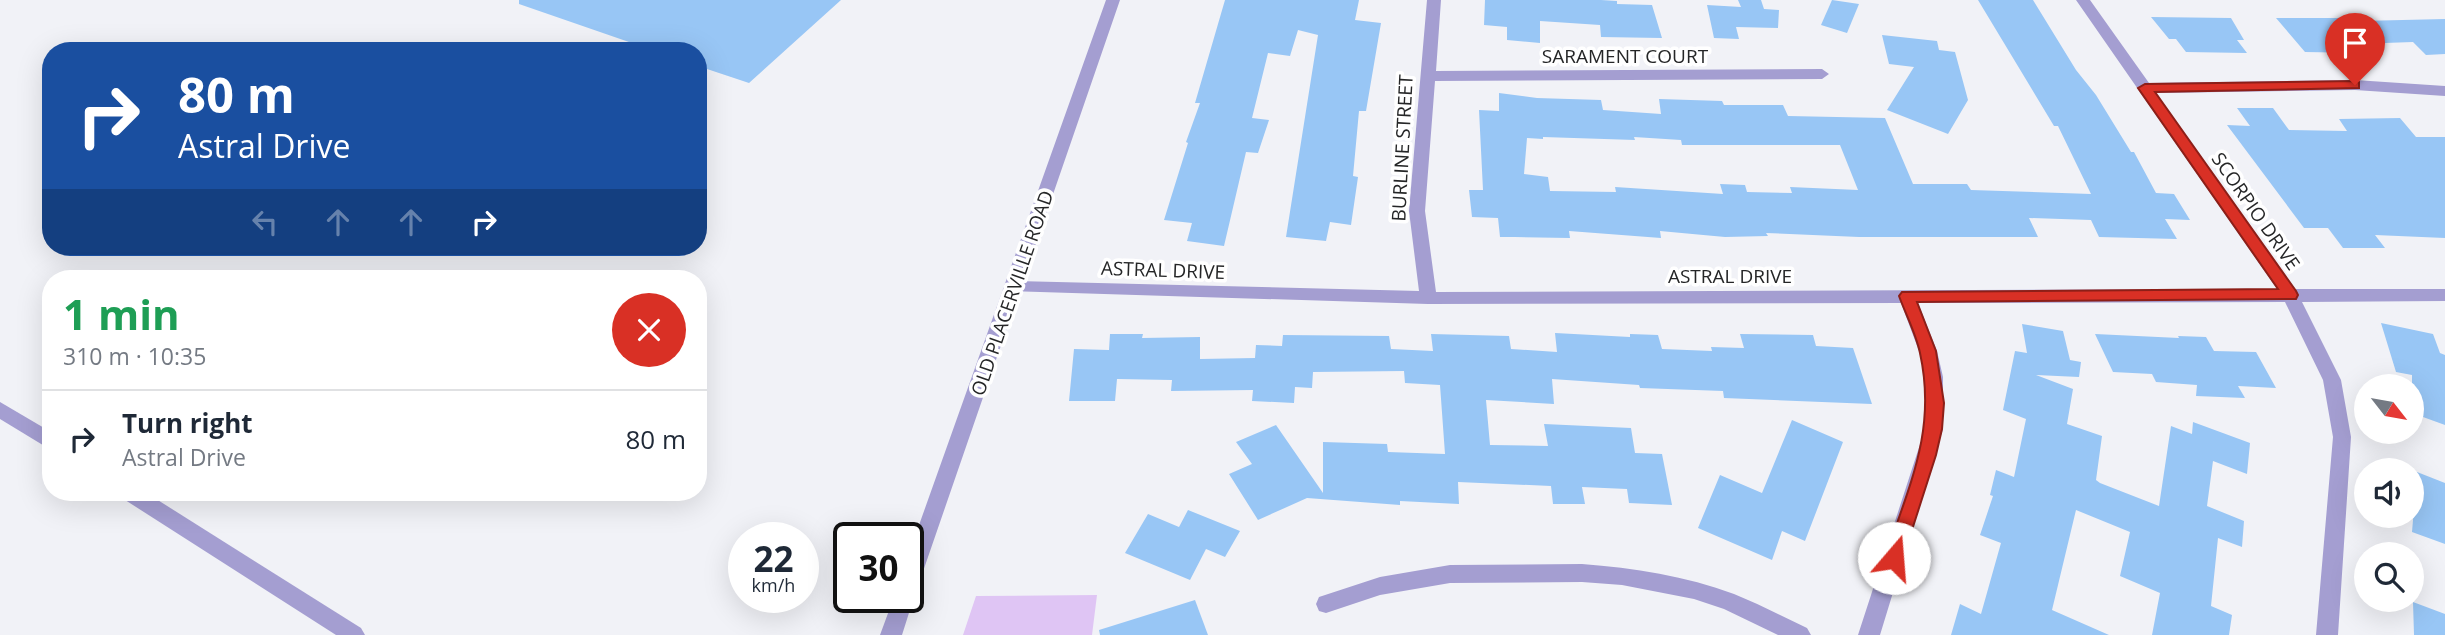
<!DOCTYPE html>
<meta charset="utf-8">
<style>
:root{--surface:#fff;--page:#f2f2f3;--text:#1f2937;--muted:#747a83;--line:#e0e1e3}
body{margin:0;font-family:"Open Sans",sans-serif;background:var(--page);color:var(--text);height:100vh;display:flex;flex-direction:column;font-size:26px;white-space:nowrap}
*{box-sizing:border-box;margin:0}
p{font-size:23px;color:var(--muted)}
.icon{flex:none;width:38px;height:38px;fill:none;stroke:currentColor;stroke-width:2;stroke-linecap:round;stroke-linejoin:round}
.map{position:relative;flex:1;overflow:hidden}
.panel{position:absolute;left:42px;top:270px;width:665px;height:231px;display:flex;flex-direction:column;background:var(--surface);border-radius:28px;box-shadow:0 7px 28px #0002}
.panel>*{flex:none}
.banner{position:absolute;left:42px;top:42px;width:665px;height:214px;border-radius:28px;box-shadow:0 7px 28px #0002;background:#1a4fa0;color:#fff;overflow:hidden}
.needle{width:46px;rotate:121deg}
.controls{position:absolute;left:2354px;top:374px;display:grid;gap:14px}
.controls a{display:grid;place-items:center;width:70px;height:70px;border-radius:50%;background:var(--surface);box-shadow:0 7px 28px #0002;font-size:35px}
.speed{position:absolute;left:728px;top:522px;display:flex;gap:14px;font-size:35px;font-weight:700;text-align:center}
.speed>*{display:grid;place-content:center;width:91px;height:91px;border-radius:50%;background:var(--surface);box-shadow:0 7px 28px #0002;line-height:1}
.speed small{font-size:18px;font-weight:400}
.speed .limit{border:4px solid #111;border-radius:10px;background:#fff;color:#111}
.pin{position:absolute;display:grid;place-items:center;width:60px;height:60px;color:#fff;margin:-72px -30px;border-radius:50% 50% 50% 0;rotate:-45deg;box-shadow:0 0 7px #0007}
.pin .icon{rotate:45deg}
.me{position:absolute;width:77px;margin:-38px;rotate:18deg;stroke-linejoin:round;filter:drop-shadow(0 0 5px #0008)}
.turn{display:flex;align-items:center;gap:24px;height:147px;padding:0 21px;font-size:32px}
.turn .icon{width:91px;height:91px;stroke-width:2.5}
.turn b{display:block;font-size:49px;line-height:60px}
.lanes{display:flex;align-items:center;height:66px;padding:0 21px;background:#0003;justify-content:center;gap:35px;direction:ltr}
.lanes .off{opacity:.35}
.round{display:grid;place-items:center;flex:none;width:74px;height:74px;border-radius:37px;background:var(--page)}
.overview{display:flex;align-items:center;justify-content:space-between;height:119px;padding:0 21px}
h1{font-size:42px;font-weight:700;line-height:52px;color:#1e9e55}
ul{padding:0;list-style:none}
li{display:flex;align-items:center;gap:21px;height:98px;padding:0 21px;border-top:2px solid var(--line)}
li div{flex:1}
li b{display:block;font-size:26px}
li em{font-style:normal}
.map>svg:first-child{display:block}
</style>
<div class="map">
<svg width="2445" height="635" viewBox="0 0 2445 635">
<rect width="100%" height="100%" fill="#f1f2f7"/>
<!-- green -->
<path fill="#dfc5f4" d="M 1097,595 L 1092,635 L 963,635 L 976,596 Z"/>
<!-- building -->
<g fill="#98c6f5" fill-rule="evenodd">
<path d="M 519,0 L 841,0 L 749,83 L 698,66 L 698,51 L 655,51 L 519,4 Z"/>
<path d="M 1225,0 L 1359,0 L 1355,20 L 1381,23 L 1366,111 L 1359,111 L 1353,176 L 1358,177 L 1351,225 L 1330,222 L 1326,241 L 1286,237 L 1318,35 L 1298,30 L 1290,56 L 1268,53 L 1252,118 L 1269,120 L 1258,153 L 1246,152 L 1224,246 L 1187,241 L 1192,223 L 1164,220 L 1188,143 L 1186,142 L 1200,103 L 1195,103 Z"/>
<path d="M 1485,0 L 1601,0 L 1617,1 L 1617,4 L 1652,5 L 1662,38 L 1601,37 L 1600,25 L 1540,21 L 1540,43 L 1507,40 L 1507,27 L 1484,25 Z"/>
<path d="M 1738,0 L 1761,0 L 1764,9 L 1779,10 L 1778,28 L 1736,27 L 1739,39 L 1714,38 L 1707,5 L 1741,7 Z"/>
<path d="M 1832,0 L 1859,4 L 1847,33 L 1821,25 Z"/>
<path d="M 1978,0 L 2033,0 L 2076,70 L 2096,95 L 2131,152 L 2134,152 L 2156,193 L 2174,194 L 2190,220 L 2165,219 L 2177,239 L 2099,237 L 2091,220 L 2029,218 L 2038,237 L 1859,237 L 1766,233 L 1768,236 L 1725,237 L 1660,231 L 1661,238 L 1569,231 L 1570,238 L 1515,237 L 1500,237 L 1498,218 L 1472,217 L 1469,190 L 1483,190 L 1479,110 L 1499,111 L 1499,93 L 1537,98 L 1601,100 L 1603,110 L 1661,114 L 1659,99 L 1722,101 L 1724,105 L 1783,105 L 1788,116 L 1885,118 L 1913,184 L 1967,184 L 1971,190 L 2091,194 L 2058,126 L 2054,126 ZM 1543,137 L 1635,140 L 1634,137 L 1681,140 L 1682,145 L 1840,145 L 1858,190 L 1790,187 L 1792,193 L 1747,192 L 1745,185 L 1720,184 L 1723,194 L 1615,187 L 1616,192 L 1550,191 L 1548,177 L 1524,174 L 1527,138 L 1543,139 Z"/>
<path d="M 2151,17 L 2231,18 L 2244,40 L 2237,40 L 2247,53 L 2186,52 L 2176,39 L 2169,39 Z"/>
<path d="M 2276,18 L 2357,18 L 2360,21 L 2445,19 L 2445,54 L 2426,55 L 2413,42 L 2356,44 L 2364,53 L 2305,52 Z"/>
<path d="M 1882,35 L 1937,41 L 1939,50 L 1955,52 L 1968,100 L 1948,134 L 1887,110 L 1914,67 L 1889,64 Z"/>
<path d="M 2237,108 L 2273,108 L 2289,130 L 2347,131 L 2339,119 L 2400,118 L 2416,137 L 2445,137 L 2445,238 L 2375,235 L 2385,248 L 2343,248 L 2328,228 L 2304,228 L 2227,125 L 2250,126 Z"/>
<path d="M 2381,323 L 2433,334 L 2440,353 L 2445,355 L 2445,425 L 2412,413 L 2412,375 L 2396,372 Z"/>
<path d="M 2022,324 L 2063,331 L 2070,360 L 2081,362 L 2079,377 L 2036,375 L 2073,389 L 2067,424 L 2102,436 L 2096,480 L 2100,483 L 2159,506 L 2171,426 L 2192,434 L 2193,422 L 2250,443 L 2247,474 L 2213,461 L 2207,506 L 2244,521 L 2242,547 L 2218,538 L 2211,606 L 2232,615 L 2229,635 L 2152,635 L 2160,593 L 2120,576 L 2130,532 L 2076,510 L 2052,610 L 2109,635 L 1951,635 L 1960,604 L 1981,614 L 2001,543 L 1980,535 L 1993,496 L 1990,495 L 1996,470 L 2014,477 L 2026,419 L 2003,410 L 2015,351 L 2027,353 Z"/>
<path d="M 1555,333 L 1630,337 L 1630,334 L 1658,335 L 1662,349 L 1712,351 L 1711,347 L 1744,348 L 1740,334 L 1813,335 L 1816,346 L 1853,348 L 1872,404 L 1724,398 L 1723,391 L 1640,388 L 1639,385 L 1552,379 L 1554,404 L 1486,400 L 1490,445 L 1548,446 L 1544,424 L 1631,428 L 1635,453 L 1662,454 L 1672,505 L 1629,503 L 1627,489 L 1582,487 L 1585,504 L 1553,504 L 1551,486 L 1458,482 L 1459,504 L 1400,501 L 1400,505 L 1307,498 L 1258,520 L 1229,474 L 1252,464 L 1236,442 L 1276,425 L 1323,493 L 1323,442 L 1387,444 L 1388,452 L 1445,454 L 1440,385 L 1405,383 L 1404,371 L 1313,372 L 1312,388 L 1295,387 L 1294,403 L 1252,401 L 1253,390 L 1171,391 L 1172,380 L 1117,379 L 1115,401 L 1069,401 L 1074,349 L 1109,350 L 1110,334 L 1143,334 L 1142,338 L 1200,337 L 1200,359 L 1255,358 L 1256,345 L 1282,346 L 1283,335 L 1389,336 L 1391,349 L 1433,351 L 1431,334 L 1509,336 L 1511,349 L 1557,352 Z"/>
<path d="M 2095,334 L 2179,338 L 2178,336 L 2206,337 L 2214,351 L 2256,352 L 2276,388 L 2238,386 L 2245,398 L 2196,396 L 2197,385 L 2156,382 L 2152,374 L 2113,372 Z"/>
<path d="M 1792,420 L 1843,442 L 1805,541 L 1782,531 L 1772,560 L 1698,528 L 1720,475 L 1762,493 Z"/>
<path d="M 2417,472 L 2445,483 L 2445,544 L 2412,532 Z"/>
<path d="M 1188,510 L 1240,531 L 1225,557 L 1206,549 L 1190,580 L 1125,553 L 1148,514 L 1179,527 Z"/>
<path d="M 1195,600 L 1208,635 L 1100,635 L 1099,630 Z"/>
<path d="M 2413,602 L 2445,614 L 2445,635 L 2414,635 Z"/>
</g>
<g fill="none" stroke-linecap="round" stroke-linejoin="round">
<!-- minor -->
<g fill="#a49ed1" fill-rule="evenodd">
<path d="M 1427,0 L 1441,0 L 1436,71 L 1822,69 L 1829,74 L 1822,79 L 1435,81 L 1425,211 L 1436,292 L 2277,289 L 2076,0 L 2090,0 L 2149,83 L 2355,80 L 2445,86 L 2445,96 L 2355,90 L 2156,93 L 2295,289 L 2445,289 L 2445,301 L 2302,302 L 2341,380 L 2351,437 L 2338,635 L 2316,635 L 2333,437 L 2323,380 L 2285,302 L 1918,303 L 1937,351 L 1943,377 L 1943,429 L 1880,635 L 1858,635 L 1925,429 L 1925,377 L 1919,351 L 1901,303 L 1428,304 L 1008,291 L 1005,287 L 1008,283 L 1014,281 L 1419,291 L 1409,211 Z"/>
<path d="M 0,402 L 51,432 L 51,450 L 0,419 Z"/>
<path d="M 119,492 L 145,492 L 361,628 L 365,635 L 336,635 L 122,498 Z"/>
<path d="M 1582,564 C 1634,568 1686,576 1734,594 C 1759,604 1783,617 1807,628 L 1811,635 L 1778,635 L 1724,609 L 1694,599 L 1622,585 L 1582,582 L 1450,583 L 1380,595 L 1326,613 L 1319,611 L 1316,604 L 1319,597 L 1380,577 L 1450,565 Z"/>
</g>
<!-- tertiary -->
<path fill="#a49ed1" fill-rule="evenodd" d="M 1106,0 L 1120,0 L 918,586 L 913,593 L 914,597 L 902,635 L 880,635 L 894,597 L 908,597 L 908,556 Z"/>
</g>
<!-- route -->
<path fill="#d93025" stroke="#8d1f18" stroke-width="2" d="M 2355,81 L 2359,82 L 2359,88 L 2155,92 L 2296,291 L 2298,295 L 2296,299 L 1917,302 L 1936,351 L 1944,403 L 1942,429 L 1936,455 L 1903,558 L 1901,564 L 1894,566 L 1888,564 L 1885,558 C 1909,485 1937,431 1920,353 C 1916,334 1906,315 1899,296 L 1902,292 L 2278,289 L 2138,88 L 2145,84 Z"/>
<g text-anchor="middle" stroke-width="7" stroke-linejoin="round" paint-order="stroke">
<!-- street labels -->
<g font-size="19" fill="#252627" stroke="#fff">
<text x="1625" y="63">SARAMENT COURT</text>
<text transform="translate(1402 148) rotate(-87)" y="7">BURLINE STREET</text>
<text transform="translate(2256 211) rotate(55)" y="7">SCORPIO DRIVE</text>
<text transform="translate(1163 270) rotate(2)" y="7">ASTRAL DRIVE</text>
<text x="1730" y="283">ASTRAL DRIVE</text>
<text transform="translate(1012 293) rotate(-71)" y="7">OLD PLACERVILLE ROAD</text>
</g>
</g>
</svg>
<div class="controls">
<a><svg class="needle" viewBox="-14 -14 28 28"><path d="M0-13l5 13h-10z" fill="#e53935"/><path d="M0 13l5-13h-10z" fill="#747a83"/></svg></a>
<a><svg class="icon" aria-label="sound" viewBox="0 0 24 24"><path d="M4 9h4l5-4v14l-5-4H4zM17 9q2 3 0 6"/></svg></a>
<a><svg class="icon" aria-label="search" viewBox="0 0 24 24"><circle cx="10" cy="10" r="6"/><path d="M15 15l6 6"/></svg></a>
</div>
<div class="speed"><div>22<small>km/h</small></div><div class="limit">30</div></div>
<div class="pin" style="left:2355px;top:85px;background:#d93025"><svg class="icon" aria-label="arrive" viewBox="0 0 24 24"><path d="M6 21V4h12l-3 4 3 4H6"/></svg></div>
<svg class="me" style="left:1894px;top:558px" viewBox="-20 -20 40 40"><circle r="19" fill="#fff"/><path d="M0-13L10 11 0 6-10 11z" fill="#d93025"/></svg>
<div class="banner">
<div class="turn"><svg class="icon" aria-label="right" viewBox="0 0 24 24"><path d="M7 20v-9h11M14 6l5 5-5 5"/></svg><div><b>80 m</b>Astral Drive</div></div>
<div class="lanes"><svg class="icon off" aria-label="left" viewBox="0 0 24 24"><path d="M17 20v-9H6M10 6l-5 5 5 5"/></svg><svg class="icon off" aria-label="ahead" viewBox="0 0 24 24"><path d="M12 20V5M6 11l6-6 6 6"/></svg><svg class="icon off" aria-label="ahead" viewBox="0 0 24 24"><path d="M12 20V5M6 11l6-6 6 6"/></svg><svg class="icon" aria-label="right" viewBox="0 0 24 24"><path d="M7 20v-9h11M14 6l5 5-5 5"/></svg></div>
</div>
<section class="panel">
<div class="overview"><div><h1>1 min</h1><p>310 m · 10:35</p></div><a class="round" style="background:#d93025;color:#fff"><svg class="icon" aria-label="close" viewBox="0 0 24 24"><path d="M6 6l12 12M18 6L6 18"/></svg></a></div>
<ul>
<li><svg class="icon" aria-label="right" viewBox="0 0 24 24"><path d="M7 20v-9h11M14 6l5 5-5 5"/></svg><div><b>Turn right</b><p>Astral Drive</p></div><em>80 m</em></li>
</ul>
</section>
</div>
